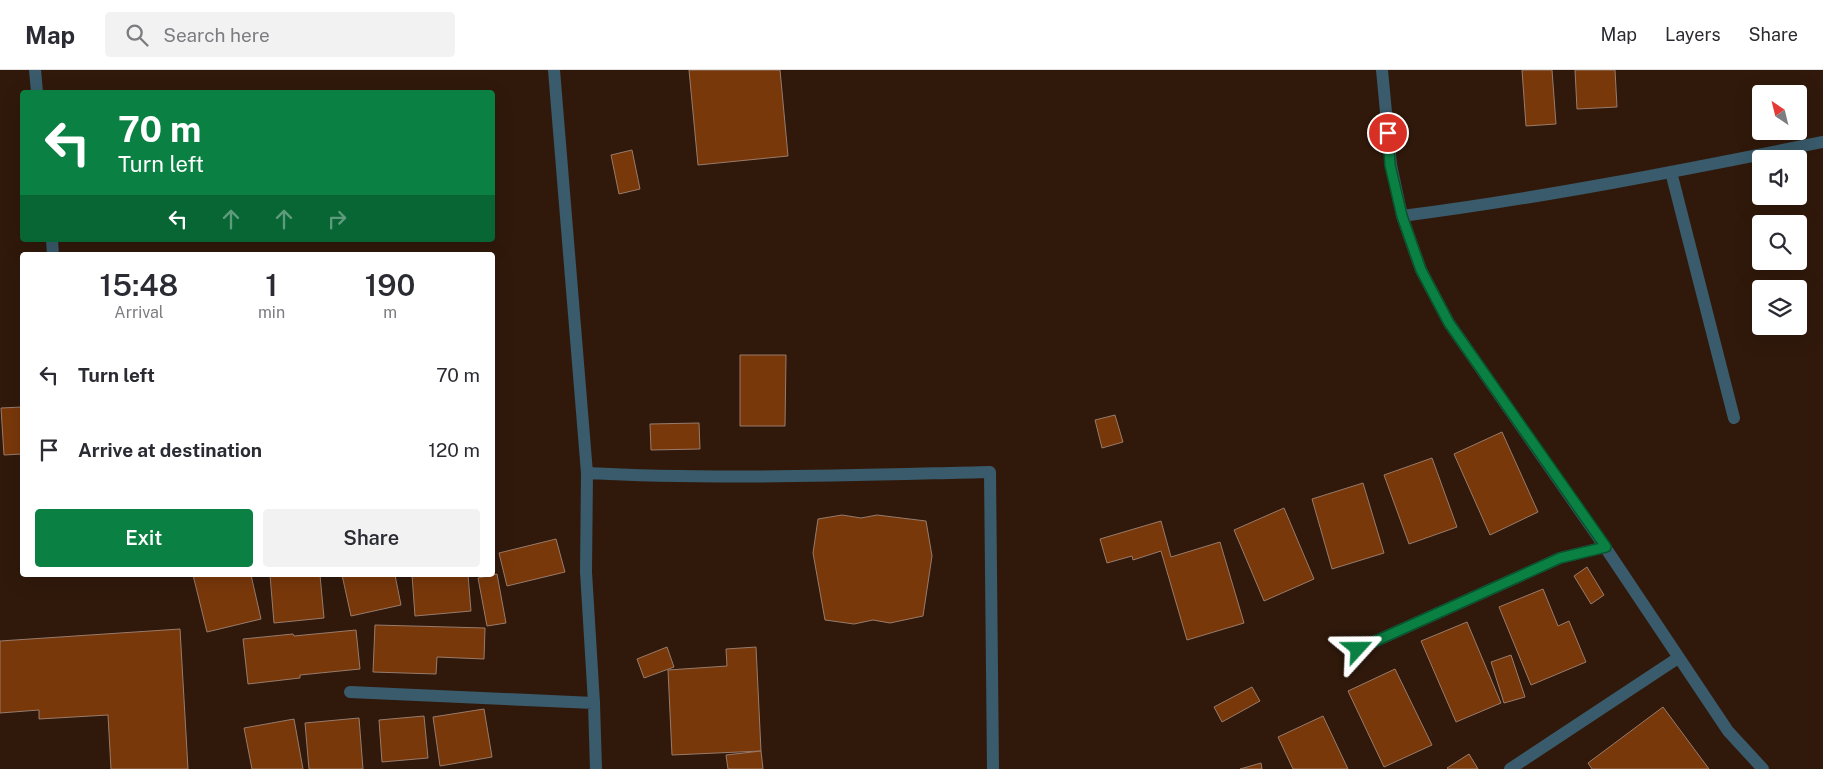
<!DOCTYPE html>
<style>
:root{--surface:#fff;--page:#f2f2f3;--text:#2b2b33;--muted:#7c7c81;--line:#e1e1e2;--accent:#0b8043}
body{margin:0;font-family:"Public Sans",sans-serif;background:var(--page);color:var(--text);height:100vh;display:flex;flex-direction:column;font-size:19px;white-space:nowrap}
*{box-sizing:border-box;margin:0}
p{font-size:16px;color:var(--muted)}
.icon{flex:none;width:28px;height:28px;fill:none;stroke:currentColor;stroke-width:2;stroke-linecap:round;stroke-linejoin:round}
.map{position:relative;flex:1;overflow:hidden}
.panel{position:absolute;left:20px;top:182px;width:475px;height:325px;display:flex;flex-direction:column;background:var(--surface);border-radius:5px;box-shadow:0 5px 20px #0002}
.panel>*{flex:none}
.hud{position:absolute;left:20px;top:20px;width:475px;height:152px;border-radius:5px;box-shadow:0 5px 20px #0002;background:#0b8043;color:#fff;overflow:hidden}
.needle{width:32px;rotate:325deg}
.controls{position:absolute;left:1752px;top:15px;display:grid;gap:10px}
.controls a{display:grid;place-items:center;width:55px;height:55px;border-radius:5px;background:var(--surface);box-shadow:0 5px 20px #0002;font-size:25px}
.pin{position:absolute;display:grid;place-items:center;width:42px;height:42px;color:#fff;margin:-21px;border:2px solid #fff;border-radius:50%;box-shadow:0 1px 5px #0007}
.me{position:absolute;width:55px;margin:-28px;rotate:66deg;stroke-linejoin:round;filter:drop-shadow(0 0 4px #0008)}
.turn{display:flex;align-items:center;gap:18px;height:105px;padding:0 15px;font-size:22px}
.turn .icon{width:65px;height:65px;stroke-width:2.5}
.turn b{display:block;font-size:35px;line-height:42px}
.lanes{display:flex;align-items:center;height:48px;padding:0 15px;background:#0003;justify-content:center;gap:25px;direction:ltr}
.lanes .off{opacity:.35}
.eta{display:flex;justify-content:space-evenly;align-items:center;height:85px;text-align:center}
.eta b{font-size:30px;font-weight:600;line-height:35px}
.cta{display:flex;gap:10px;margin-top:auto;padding:10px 15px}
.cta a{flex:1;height:58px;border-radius:5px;background:var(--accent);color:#fff;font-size:20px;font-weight:600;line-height:58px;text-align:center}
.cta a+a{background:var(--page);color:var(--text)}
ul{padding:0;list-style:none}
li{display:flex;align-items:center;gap:15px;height:75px;padding:0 15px}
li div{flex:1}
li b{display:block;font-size:19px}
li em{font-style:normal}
header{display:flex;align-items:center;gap:30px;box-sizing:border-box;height:70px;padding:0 25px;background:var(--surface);border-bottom:1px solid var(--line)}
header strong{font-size:24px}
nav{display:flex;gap:28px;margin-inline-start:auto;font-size:18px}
.search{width:350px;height:45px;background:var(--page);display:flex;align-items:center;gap:12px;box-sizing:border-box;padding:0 18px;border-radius:5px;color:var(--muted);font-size:19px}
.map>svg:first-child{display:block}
</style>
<header>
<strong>Map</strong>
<div class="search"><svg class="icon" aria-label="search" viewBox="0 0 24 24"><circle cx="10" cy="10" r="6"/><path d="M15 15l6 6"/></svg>Search here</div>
<nav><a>Map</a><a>Layers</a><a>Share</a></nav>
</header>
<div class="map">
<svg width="1823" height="699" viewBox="0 0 1823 699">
<rect width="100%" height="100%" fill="#30190b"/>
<!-- building -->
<g fill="#79380a" stroke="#987b6b">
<path d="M 689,0 L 780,0 L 788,86 L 698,95 Z"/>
<path d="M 1522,0 L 1552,0 L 1556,54 L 1526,56 Z"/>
<path d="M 1575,0 L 1615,0 L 1617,37 L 1577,39 Z"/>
<path d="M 632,80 L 640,119 L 619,124 L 611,85 Z"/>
<path d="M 740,285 L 786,285 L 785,356 L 740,356 Z"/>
<path d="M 22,337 L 22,384 L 4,385 L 1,338 Z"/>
<path d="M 1115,345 L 1123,372 L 1102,378 L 1095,350 Z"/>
<path d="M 699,353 L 700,379 L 651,380 L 650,354 Z"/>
<path d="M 1502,362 L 1538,442 L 1490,465 L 1454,384 Z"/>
<path d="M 1432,388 L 1457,457 L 1409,474 L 1384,405 Z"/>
<path d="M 1363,413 L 1384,483 L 1332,499 L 1312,429 Z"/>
<path d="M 1284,438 L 1314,509 L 1264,531 L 1234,460 Z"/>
<path d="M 842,445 L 861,448 L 877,445 L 926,451 L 932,486 L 923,546 L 890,553 L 873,550 L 854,554 L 825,550 L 813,483 L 818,449 Z"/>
<path d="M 1161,451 L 1171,487 L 1220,472 L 1244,553 L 1187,570 L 1161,481 L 1133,490 L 1132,486 L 1107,493 L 1100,469 Z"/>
<path d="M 556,469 L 565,502 L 507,516 L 499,483 Z"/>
<path d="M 1587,497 L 1604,525 L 1591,534 L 1574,506 Z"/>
<path d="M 497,504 L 506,553 L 487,556 L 478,508 Z"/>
<path d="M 193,505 L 251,505 L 261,549 L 207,562 Z"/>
<path d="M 270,505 L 320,505 L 324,548 L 274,553 Z"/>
<path d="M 342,505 L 395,505 L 401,535 L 351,546 Z"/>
<path d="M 412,505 L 468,505 L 471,541 L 415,546 Z"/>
<path d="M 1543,519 L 1558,556 L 1569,551 L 1586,592 L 1531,615 L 1499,537 Z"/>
<path d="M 1467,552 L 1501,633 L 1456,652 L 1421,571 Z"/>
<path d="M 375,555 L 485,558 L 484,589 L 437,587 L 436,604 L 373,602 Z"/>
<path d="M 180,559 L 188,699 L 111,699 L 108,645 L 39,649 L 39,640 L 0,643 L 0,571 Z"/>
<path d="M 356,560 L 360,599 L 300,605 L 300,608 L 248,614 L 243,569 L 293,564 L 294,566 Z"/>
<path d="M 667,577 L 674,597 L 644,608 L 637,589 Z"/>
<path d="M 756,577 L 761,681 L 672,685 L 668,600 L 727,596 L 726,579 Z"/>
<path d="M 1511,585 L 1525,627 L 1504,633 L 1491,592 Z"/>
<path d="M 1395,599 L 1432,675 L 1384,697 L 1348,621 Z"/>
<path d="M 1252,617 L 1260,631 L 1222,652 L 1214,637 Z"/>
<path d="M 1663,637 L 1709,699 L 1592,699 L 1588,693 Z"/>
<path d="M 484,639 L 492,687 L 440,696 L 433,647 Z"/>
<path d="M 424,646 L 428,688 L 382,692 L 379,650 Z"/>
<path d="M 1323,646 L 1348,699 L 1293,699 L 1278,667 Z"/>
<path d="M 359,648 L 363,699 L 309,699 L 305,653 Z"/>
<path d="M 294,649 L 303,699 L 252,699 L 244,658 Z"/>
<path d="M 761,681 L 763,699 L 728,699 L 726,685 Z"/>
<path d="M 1469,684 L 1478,699 L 1448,699 L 1447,698 Z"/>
<path d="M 1261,693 L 1262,699 L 1240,699 Z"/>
</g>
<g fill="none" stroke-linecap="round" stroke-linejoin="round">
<!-- lane -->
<g stroke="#395b6b" stroke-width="12">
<path d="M 35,0 L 37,22"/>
<path d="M 52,170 L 53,185"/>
<path d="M 1510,699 L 1678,588"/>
</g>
<!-- street -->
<g stroke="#395b6b" stroke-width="12">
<path d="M 554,0 L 587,403"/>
<path d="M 1382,0 L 1391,95 L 1402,146 L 1421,200 L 1449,253 L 1605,477 L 1728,661 L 1763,699"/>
<path d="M 1671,102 L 1734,348"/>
<path d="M 1402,146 C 1543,128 1683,100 1823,72"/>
<path d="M 1358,579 L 1560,488 L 1605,477"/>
<path d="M 350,622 L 594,633 L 596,699"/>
<path d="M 594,633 L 586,502 L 587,403 C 721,410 856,405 990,402 L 993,699"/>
</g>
</g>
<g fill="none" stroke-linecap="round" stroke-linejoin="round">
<defs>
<path id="route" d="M 1358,579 L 1560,488 L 1606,477 L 1449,253 L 1421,200 L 1402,146 L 1390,95 L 1388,63"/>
</defs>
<!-- route casing -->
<use href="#route" stroke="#07532c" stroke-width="12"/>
<!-- route -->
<use href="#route" stroke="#0b8043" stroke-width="9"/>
</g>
</svg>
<div class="controls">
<a><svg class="needle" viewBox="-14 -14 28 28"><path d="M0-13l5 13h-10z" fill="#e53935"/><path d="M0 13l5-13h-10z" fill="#7c7c81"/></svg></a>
<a><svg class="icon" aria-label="sound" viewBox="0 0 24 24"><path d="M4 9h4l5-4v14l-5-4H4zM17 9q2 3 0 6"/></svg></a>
<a><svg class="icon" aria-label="search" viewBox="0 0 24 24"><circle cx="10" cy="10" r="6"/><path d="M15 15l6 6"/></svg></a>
<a><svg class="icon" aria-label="layers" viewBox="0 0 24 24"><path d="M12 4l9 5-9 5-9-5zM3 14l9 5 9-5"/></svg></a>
</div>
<div class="pin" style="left:1388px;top:63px;background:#d93025"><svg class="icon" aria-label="arrive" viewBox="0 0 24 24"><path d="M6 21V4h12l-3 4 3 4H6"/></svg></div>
<svg class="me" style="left:1358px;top:579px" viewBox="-20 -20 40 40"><path d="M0-17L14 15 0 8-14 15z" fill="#0b8043" stroke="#fff" stroke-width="4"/></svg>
<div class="hud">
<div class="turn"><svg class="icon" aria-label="left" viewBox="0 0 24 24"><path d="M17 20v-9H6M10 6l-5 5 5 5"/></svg><div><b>70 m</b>Turn left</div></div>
<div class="lanes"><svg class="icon" aria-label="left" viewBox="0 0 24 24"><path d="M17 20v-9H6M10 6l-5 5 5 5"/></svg><svg class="icon off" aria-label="ahead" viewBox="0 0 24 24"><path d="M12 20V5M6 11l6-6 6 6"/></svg><svg class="icon off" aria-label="ahead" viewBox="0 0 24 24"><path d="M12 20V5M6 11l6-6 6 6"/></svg><svg class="icon off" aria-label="right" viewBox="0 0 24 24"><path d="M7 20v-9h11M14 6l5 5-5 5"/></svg></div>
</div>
<section class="panel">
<div class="eta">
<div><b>15:48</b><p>Arrival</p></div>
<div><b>1</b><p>min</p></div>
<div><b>190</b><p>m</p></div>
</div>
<ul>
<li><svg class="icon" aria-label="left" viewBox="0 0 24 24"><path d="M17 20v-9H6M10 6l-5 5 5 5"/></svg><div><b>Turn left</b></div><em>70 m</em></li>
<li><svg class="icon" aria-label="arrive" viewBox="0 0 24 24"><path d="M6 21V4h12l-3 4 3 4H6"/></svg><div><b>Arrive at destination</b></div><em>120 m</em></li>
</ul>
<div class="cta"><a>Exit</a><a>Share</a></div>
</section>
</div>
